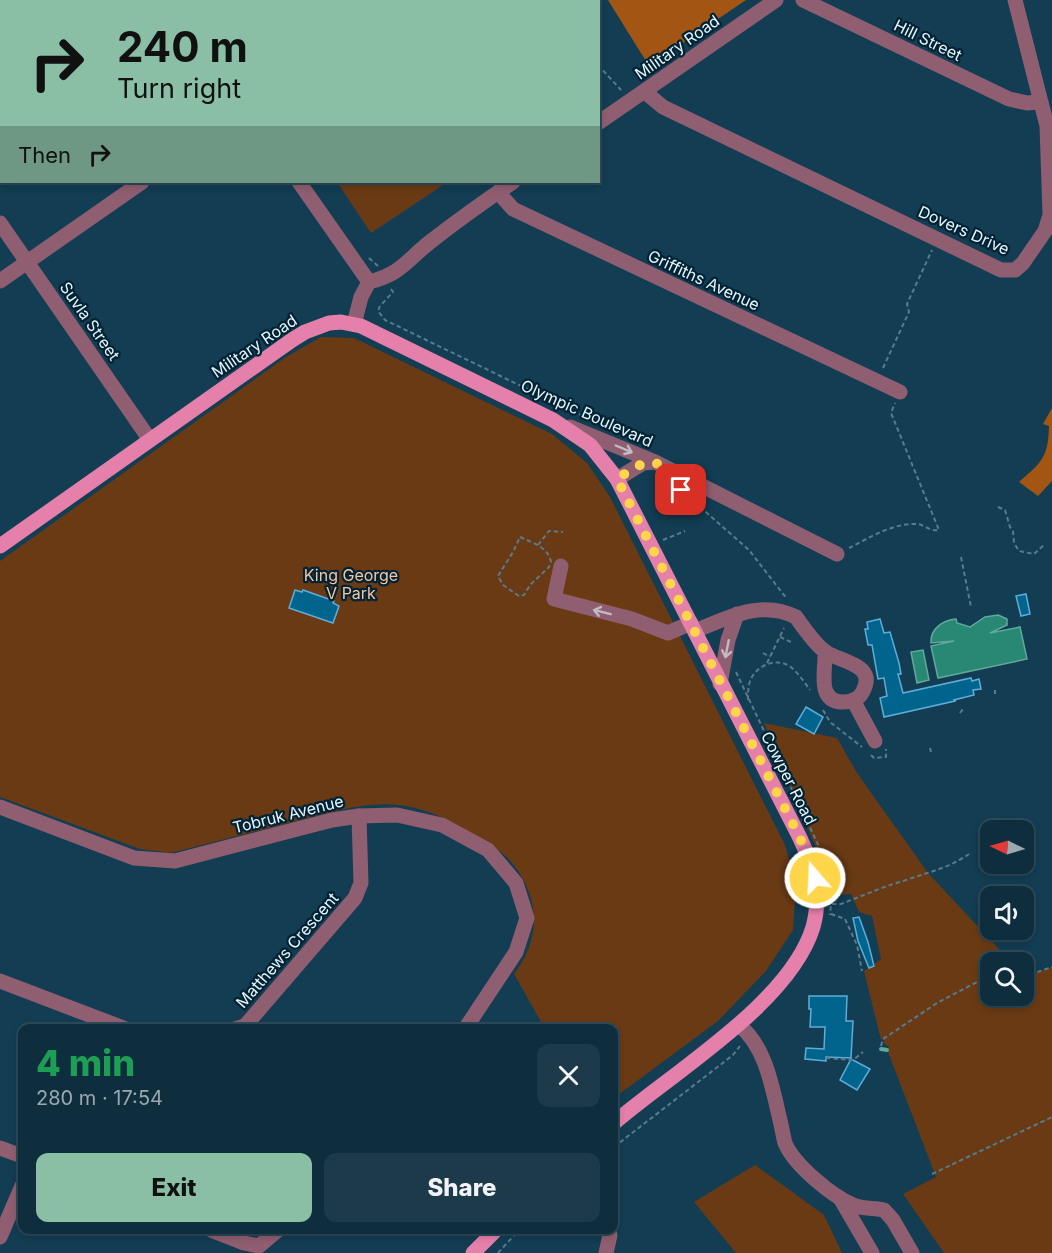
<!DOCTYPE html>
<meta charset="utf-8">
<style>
:root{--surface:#0e2e3e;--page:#1c3a49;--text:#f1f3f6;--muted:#9ba8b0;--line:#2e4a58;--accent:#8abfa5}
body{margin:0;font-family:Inter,sans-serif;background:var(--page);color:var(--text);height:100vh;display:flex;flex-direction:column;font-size:22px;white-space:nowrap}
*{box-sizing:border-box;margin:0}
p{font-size:20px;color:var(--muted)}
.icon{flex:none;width:33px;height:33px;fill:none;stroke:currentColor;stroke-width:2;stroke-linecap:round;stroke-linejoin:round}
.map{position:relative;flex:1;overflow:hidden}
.panel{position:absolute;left:18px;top:1024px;width:600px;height:210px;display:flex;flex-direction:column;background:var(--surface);border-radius:12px;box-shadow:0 3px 9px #0003,0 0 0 2px var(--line)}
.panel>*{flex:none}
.hud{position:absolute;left:0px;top:0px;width:600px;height:183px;box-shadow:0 3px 9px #0003,0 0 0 2px var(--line);background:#8abfa5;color:#111;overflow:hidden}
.needle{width:39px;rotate:275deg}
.buttons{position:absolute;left:980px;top:820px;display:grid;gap:12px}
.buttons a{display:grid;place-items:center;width:54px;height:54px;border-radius:12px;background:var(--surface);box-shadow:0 3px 9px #0003,0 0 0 2px var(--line);font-size:30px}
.pin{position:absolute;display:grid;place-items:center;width:51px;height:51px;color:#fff;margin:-26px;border-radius:12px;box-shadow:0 3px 9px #0006}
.me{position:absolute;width:66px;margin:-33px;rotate:341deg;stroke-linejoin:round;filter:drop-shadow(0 0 4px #0008)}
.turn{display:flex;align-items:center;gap:21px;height:126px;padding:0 18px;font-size:27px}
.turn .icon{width:78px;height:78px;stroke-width:2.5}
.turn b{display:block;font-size:42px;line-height:51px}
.then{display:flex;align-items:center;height:57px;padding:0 18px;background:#0003;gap:12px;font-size:22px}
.round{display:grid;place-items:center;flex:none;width:63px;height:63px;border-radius:12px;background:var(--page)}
.head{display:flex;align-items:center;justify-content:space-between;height:102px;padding:0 18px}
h1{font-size:36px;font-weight:800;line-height:45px;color:#1e9e55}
.primary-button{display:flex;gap:12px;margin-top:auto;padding:12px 18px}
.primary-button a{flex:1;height:69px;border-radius:12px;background:var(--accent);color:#111;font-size:24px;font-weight:800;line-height:69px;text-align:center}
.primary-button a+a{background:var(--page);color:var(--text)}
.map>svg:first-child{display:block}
</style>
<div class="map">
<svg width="1052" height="1253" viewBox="0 0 1052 1253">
<rect width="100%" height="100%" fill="#123d53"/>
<!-- green -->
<g fill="#6a3a14">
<path d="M 337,182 L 446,182 L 446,183 L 371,233 Z"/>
<path d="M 321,337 L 354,338 L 552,434 L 587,463 L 610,497 L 785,845 L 796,882 L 793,930 L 766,971 L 718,1021 L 614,1098 L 614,1029 L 545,1029 L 514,974 C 535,947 540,916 526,885 C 513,857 496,847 471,833 C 446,818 428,809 399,805 C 364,801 329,813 296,821 C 254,832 213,842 171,853 L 140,849 L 0,797 L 0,561 L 286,357 Z"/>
<path d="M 764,723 L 837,738 L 857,773 L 928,873 L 1012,963 L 990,963 L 990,996 L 1023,996 L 1023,975 L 1025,977 L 1052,967 L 1052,1253 L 944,1253 L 903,1194 L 936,1177 L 888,1052 L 889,1047 L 884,1043 L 883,1038 L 881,1040 L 864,971 L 881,959 L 872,916 L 859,912 L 851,894 L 836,895 Z"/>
<path d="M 755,1165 L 824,1215 L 842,1253 L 736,1253 L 694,1202 Z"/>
</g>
<!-- forest -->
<g fill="#a35613">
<path d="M 608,0 L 746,0 L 649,66 Z"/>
<path d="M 1052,408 L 1052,481 L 1038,496 L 1019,482 C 1043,461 1048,457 1049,426 L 1043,424 Z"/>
</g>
<!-- water -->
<g fill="#288873" stroke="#61a99d" stroke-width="1.5">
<path d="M 998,615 L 1007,619 L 1007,625 L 990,633 L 1020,627 L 1027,659 L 938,678 L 931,646 L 954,641 L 931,643 C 930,629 943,620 956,619 L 957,623 L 970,627 L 985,617 Z"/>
<path d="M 923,650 L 929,680 L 917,683 L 911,652 Z"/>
</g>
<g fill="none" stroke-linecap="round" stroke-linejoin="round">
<!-- stream -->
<path stroke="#61a99d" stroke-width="4" d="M 881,1049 L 887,1050"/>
</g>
<!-- building -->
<g fill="#01648c" stroke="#5fadd9" stroke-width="1.5">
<path d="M 295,590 L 302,592 L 303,590 L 334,601 L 333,603 L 339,606 L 333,623 L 289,608 Z"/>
<path d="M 1026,594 L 1030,614 L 1021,616 L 1016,596 Z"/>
<path d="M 880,619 L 884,633 L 890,632 L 899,663 L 901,674 L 898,674 L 903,693 L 971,678 L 972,681 L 979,679 L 981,689 L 973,690 L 974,695 L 954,700 L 955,701 L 884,717 L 880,698 L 887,696 L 884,678 L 878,679 L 872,645 L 868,645 L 865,629 L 868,629 L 867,622 Z"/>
<path d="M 806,707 L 823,717 L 814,734 L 796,724 Z"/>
<path d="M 859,917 L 868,942 L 874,966 L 869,968 L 858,941 L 853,918 Z"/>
<path d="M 809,996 L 847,996 L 846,1021 L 853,1021 L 851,1058 L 826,1057 L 826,1061 L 805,1059 L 806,1048 L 824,1049 L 825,1027 L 810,1027 L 811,1009 L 809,1009 Z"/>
<path d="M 851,1059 L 870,1069 L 857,1090 L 840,1080 Z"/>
</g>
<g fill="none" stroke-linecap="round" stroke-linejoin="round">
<!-- path -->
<g stroke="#597b8c" stroke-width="2" stroke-dasharray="4.5 3" stroke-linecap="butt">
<path d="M 190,0 L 191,2"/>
<path d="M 541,0 L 543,2"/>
<path d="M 598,65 L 621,90"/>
<path d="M 369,258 L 378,266"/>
<path d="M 391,289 L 393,292 L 380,306 L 378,311 L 385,320 L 585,417"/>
<path d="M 883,368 L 909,312 L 907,304 L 932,250"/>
<path d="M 683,492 L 749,550 L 787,599"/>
<path d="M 998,507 L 1005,510 L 1010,527 L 1013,531 L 1014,543 L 1019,551 L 1034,554 L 1045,544"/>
<path d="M 520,537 C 533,543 548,547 551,562 L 549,567 L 530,585 L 524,595 L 519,596 L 503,585 L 498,576 L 513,552 Z"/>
<path d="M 663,540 L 685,531"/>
<path d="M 538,545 L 549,531 L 563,532"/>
<path d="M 849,548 C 869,538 892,523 917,524 C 924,524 929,532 939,530 L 891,413 L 895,403"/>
<path d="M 961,557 L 971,607"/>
<path d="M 780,637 L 793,643"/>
<path d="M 763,653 L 770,657"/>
<path d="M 767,663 L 784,628"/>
<path d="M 736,672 L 824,857 L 832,891 L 830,915"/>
<path d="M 995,690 L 995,694"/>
<path d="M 748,700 C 748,694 748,687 750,681 C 756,665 778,656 792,668 C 799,674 805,683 810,690"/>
<path d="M 823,710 L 830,722 L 862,747"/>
<path d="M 960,713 L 963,709"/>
<path d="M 930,748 L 931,752"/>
<path d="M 871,755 L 874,758 L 886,757 L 886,749"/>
<path d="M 832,904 L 841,904 C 862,896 882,887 903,881 C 926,873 949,868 969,854"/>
<path d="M 831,914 L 845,919 L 857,945 L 862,971"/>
<path d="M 1023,977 L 1052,967"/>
<path d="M 881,1046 L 883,1039 L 937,1003 L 977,982 L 990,984"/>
<path d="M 826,1058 L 853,1060 L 863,1052"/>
<path d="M 614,1147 L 733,1055 L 740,1046"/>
<path d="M 932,1174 L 1052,1117"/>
<path d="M 498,1253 L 519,1230"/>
</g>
<!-- minor -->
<g stroke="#905e71" stroke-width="15">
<path d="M 171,0 L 172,2"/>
<path d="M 803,0 L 1009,99 L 1027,103 L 1040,102"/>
<path d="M 41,2 L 43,0"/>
<path d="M 0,30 L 2,29"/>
<path d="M 645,92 L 663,107 L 1001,270 L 1015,270 L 1023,263 L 1045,231 L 1050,215 L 1047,126 L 1015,0"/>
<path d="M 598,123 L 776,0"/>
<path d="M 299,182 L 369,282"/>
<path d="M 498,192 L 513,209 L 900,392"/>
<path d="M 0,223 L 150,440"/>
<path d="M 0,281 L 142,182"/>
<path d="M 354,324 L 361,297 L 369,282 C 401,274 406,261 430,242 C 457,221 485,201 513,182"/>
<path d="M 570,427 L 655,462 L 837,554"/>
<path d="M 617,479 L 643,463 L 655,462"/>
<path d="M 561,566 L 554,599 L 632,619 L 668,633 L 691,623"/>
<path d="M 695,631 C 727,618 761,599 796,617 C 803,627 816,646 826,652 C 840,662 879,664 862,693 C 858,700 850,702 842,702 C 816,701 826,669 825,652"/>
<path d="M 720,684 L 728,640 L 737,614"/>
<path d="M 853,700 L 875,741"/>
<path d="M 0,807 L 134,858 L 175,861 L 332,820 L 359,816 L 397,815 L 442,825 L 488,850 L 516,883 L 527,918 L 516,952 L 465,1029"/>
<path d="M 0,981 L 126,1029"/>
<path d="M 739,1025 C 766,1047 772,1087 780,1120 C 782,1128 783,1136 785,1143 C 794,1165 832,1196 853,1205 C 861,1209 875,1208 884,1210 L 893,1220 L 912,1253"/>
<path d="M 235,1029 L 245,1026 L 355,898 L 361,883 L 359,816"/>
<path d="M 0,1148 L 22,1156"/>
<path d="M 840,1198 L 872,1253"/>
<path d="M 211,1230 L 244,1243 L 259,1246 L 278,1230"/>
<path d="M 0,1237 L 22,1186"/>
<path d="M 606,1253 L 610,1235 L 608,1230"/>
</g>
<!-- major -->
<g stroke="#e580aa" stroke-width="15">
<path d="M 0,546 L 292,340 L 305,332 L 329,323 L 341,322 L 361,326 L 553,420 L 590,445 L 617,479 L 800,838 C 813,866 822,896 813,927 C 790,1003 673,1072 614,1123"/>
<path d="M 473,1253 L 496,1230"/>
</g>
</g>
<!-- one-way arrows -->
<defs><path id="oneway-shaft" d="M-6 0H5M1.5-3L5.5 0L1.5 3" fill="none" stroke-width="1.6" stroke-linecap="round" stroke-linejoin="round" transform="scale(1.5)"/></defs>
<g stroke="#c4b9c6">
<use href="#oneway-shaft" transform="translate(624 449) rotate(23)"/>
<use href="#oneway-shaft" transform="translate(602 612) rotate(-166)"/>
<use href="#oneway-shaft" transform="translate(727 649) rotate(101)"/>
</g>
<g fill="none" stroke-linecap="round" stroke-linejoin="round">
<!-- route -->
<path stroke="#ffd54a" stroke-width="10" stroke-dasharray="0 18" d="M 681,490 C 659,454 649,457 617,479 L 800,838 L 815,878"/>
</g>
<g text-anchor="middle" stroke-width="4.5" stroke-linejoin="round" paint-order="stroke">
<!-- street labels -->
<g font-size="16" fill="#e7f6ff" stroke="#012334">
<text transform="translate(928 40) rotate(26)" y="6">Hill Street</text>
<text transform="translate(677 47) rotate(-35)" y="6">Military Road</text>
<text transform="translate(964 230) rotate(24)" y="6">Dovers Drive</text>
<text transform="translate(704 280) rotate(25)" y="6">Griffiths Avenue</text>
<text transform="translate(90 321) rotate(55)" y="6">Suvla Street</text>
<text transform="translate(254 346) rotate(-34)" y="6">Military Road</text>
<text transform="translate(587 413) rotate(24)" y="6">Olympic Boulevard</text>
<text transform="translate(789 778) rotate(63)" y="6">Cowper Road</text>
<text transform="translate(288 814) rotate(-14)" y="6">Tobruk Avenue</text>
<text transform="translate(287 950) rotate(-49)" y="6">Matthews Crescent</text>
</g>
<!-- park labels -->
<g font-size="16" fill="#f8c5a2" stroke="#012334">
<text x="351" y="581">King George<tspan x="351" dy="18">V Park</tspan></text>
</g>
</g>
</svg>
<div class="buttons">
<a><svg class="needle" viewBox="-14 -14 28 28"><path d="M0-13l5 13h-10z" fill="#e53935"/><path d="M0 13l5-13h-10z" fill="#9ba8b0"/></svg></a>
<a><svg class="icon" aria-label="sound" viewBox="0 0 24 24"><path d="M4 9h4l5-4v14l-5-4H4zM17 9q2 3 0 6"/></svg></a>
<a><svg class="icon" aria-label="search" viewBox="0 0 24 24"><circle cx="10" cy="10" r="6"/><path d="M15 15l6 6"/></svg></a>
</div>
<div class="pin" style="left:681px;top:490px;background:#d93025"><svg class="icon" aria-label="arrive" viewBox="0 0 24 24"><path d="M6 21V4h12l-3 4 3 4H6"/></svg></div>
<svg class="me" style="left:815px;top:878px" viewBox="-20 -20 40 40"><circle r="17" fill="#ffd54a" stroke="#fff" stroke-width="3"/><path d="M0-11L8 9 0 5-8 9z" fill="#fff"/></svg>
<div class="hud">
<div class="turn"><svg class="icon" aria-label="right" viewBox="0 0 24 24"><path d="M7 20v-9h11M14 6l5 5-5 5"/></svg><div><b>240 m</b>Turn right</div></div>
<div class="then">Then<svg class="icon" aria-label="right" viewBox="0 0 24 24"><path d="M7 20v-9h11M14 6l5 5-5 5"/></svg></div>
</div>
<section class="panel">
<div class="head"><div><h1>4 min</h1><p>280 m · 17:54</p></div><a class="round"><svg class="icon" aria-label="close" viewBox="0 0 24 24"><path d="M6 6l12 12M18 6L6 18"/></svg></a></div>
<div class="primary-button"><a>Exit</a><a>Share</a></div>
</section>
</div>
